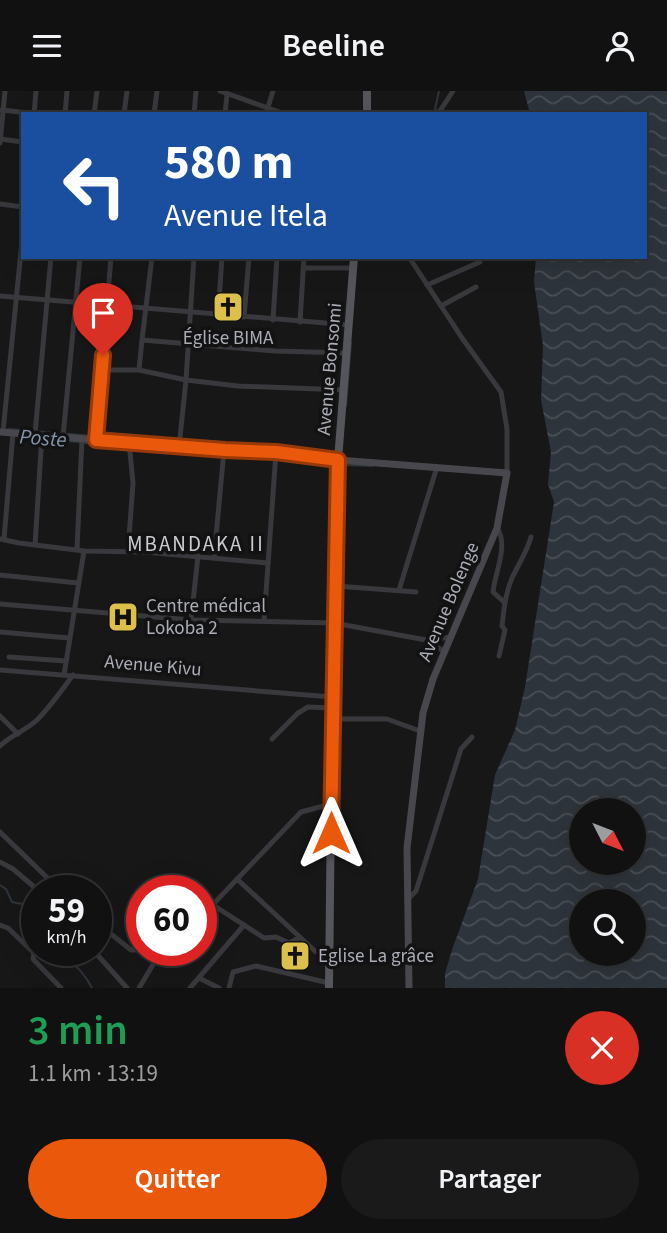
<!DOCTYPE html>
<html lang="fr">
<head>
<meta charset="utf-8">
<style>
  body { margin:0; font-family:"Source Sans 3",sans-serif; background:#1a1a1b; color:#f1f3f6; height:100vh; display:flex; flex-direction:column; font-size:26px; white-space:nowrap }
  * { box-sizing:border-box; margin:0 }
  p { font-size:23px; color:#9c9d9f }
  .icon { flex:none; width:38px; height:38px; fill:none; stroke:currentColor; stroke-width:2; stroke-linecap:round; stroke-linejoin:round }
  .map { position:relative; height:897px; overflow:hidden }
  .details { display:flex; flex-direction:column; background:#111112; flex:1 }
  .details>* { flex:none }
  .top-card { position:absolute; left:21px; top:21px; width:626px; height:147px; border-radius:0px; box-shadow:0 7px 28px #0002,0 0 0 2px #303132; background:#1a4fa0; color:#fff; overflow:hidden }
  .needle { width:46px; rotate:132deg }
  .tools { position:absolute; left:569px; top:707px; display:grid; gap:14px }
  .tools a { display:grid; place-items:center; width:77px; height:77px; border-radius:50%; background:#111112; box-shadow:0 7px 28px #0002,0 0 0 2px #303132; font-size:35px }
  .speed { position:absolute; left:21px; top:784px; display:flex; gap:14px; font-size:35px; font-weight:700; text-align:center }
  .speed>* { display:grid; place-content:center; width:91px; height:91px; border-radius:50%; background:#111112; box-shadow:0 7px 28px #0002,0 0 0 2px #303132; line-height:1 }
  .speed small { font-size:18px; font-weight:400 }
  .speed .limit { border:10px solid #d22; background:#fff; color:#111 }
  .pin { position:absolute; display:grid; place-items:center; width:60px; height:60px; color:#fff; margin:-72px -30px; border-radius:50% 50% 50% 0; rotate:-45deg; box-shadow:0 0 7px #0007 }
  .pin .icon { rotate:45deg }
  .me { position:absolute; width:77px; margin:-38px; rotate:0deg; stroke-linejoin:round; filter:drop-shadow(0 0 5px #0008) }
  .turn { display:flex; align-items:center; gap:24px; height:147px; padding:0 28px; font-size:32px }
  .turn .icon { width:91px; height:91px; stroke-width:2.5 }
  .turn b { display:block; font-size:49px; line-height:60px }
  .round { display:grid; place-items:center; flex:none; width:74px; height:74px; border-radius:37px; background:#1a1a1b }
  .overview { display:flex; align-items:center; justify-content:space-between; height:119px; padding:0 28px }
  h1 { font-size:42px; font-weight:600; line-height:52px; color:#1e9e55 }
  .action { display:flex; gap:14px; margin-top:auto; padding:14px 28px }
  .action a { flex:1; height:80px; border-radius:42px; background:#ea580c; color:#fff; font-size:28px; font-weight:600; line-height:80px; text-align:center }
  .action a+a { background:#1a1a1b; color:#f1f3f6 }
  header { display:flex; justify-content:space-between; align-items:center; height:91px; padding:0 28px; background:#111112; font-size:32px; font-weight:600 }
  .map>svg:first-child { display:block }
  .water { fill:url(#water-waves); fill-rule:evenodd }
  .lines { fill:none; stroke-linecap:round; stroke-linejoin:round }
  .stream { stroke:#2e343b; stroke-width:2 }
  .street { stroke:#38383d; stroke-width:5 }
  .secondary { stroke:#47474d; stroke-width:7 }
  .primary { stroke:#55555c; stroke-width:8 }
  .route-casing { stroke:#983908; stroke-width:18 }
  .route { stroke:#ea580c; stroke-width:12 }
  .labels { text-anchor:middle; dominant-baseline:central; stroke-width:7; stroke-linejoin:round; paint-order:stroke }
  .poi-label { font-size:19px; fill:#abadb7; stroke:#121213; text-anchor:start }
  .street-label { font-size:19px; fill:#abadb7; stroke:#121213 }
  .water-label { font-size:21px; font-style:italic; fill:#8695ae; stroke:#121213 }
  .neighbourhood-label { font-size:21px; letter-spacing:2px; fill:#cbccd3; stroke:#121213 }
</style>
</head>
<body>
<header><svg class="icon" aria-label="menu" viewBox="0 0 24 24"><path d="M4 6h16M4 12h16M4 18h16"/></svg>Beeline<svg class="icon" aria-label="person" viewBox="0 0 24 24"><circle cx="12" cy="8" r="4"/><path d="M4 21q1-7 8-7t8 7"/></svg></header>
<div class="map">
<svg width="667" height="897" viewBox="0 0 667 897">
  <defs>
    <pattern id="water-waves" width="16" height="10" patternUnits="userSpaceOnUse" patternTransform="scale(1.75)"><rect width="16" height="10" fill="#2e343b"/><path d="M0 5q4-4 8 0t8 0" fill="none" stroke="#4a4f55"/></pattern>
  </defs>
  <rect width="100%" height="100%" fill="#171718"/>
  <path class="water" d="M524 0H667V897H445V882L453 856 478 788 495 684 515 639 525 596 554 411 548 393 551 361 541 309 543 255 534 191 536 166H646V23H530ZM581 719H634V772H581ZM581 810H634V863H581Z"/>
  <g class="lines">
    <g class="stream">
      <polyline points="439,0 435,18 443,23"/>
      <polyline points="346,315 351,251"/>
      <polyline points="8,338 93,345"/>
      <polyline points="29,347 79,351"/>
      <polyline points="85,352 128,355"/>
      <polyline points="343,374 372,375"/>
      <polyline points="339,504 341,391"/>
      <polyline points="0,794 6,798 12,811 22,813 23,818 31,820 37,832"/>
      <path d="M63 859 64 865C75 873 86 885 92 897"/>
    </g>
    <g class="street">
      <polyline points="220,0 285,23"/>
      <polyline points="268,16 273,0"/>
      <polyline points="2,19 37,23"/>
      <polyline points="34,23 36,0"/>
      <polyline points="65,23 67,0"/>
      <polyline points="94,23 97,0"/>
      <polyline points="124,23 127,0"/>
      <polyline points="154,23 157,0"/>
      <polyline points="194,23 196,0"/>
      <polyline points="225,23 227,4"/>
      <polyline points="438,23 453,0"/>
      <polyline points="0,48 23,51"/>
      <polyline points="0,52 5,0"/>
      <polyline points="0,113 23,116"/>
      <polyline points="368,166 398,166"/>
      <polyline points="409,166 462,247 501,301 507,338 507,382"/>
      <polyline points="303,177 353,177"/>
      <polyline points="427,194 480,171"/>
      <polyline points="0,205 349,234"/>
      <polyline points="441,215 476,196"/>
      <polyline points="218,225 222,166"/>
      <polyline points="244,226 249,166"/>
      <polyline points="273,229 277,166"/>
      <polyline points="300,231 304,166"/>
      <polyline points="142,249 152,166"/>
      <polyline points="101,279 139,279 186,289 238,295 344,299"/>
      <polyline points="139,279 142,249 275,260 347,262"/>
      <polyline points="3,341 23,140"/>
      <polyline points="35,343 51,166"/>
      <polyline points="63,346 80,166"/>
      <polyline points="96,349 111,166"/>
      <polyline points="179,356 186,289 194,166"/>
      <path d="M497 437C509 454 495 481 493 501L505 512"/>
      <polyline points="0,448 19,452 84,460 145,461 268,472"/>
      <polyline points="4,448 13,342"/>
      <polyline points="35,454 42,344"/>
      <polyline points="77,459 82,347"/>
      <polyline points="128,460 133,392 129,351"/>
      <polyline points="214,467 224,359"/>
      <polyline points="0,484 78,492"/>
      <polyline points="336,495 416,501"/>
      <polyline points="399,499 437,376"/>
      <polyline points="0,513 191,529 334,532 426,549 451,546"/>
      <polyline points="191,529 198,465"/>
      <polyline points="264,530 276,361"/>
      <polyline points="0,541 69,547"/>
      <polyline points="426,549 445,561"/>
      <path d="M499 565 505 539 502 535C504 517 506 497 515 481 521 469 527 460 531 446"/>
      <polyline points="9,566 66,570"/>
      <polyline points="0,579 332,606"/>
      <polyline points="64,584 84,460"/>
      <polyline points="0,625 18,643"/>
      <polyline points="332,628 387,628 420,640"/>
      <polyline points="272,648 298,622 308,616 332,617"/>
      <path d="M0 655C11 644 25 640 37 629 50 616 62 599 73 584"/>
      <polyline points="0,741 61,800"/>
      <polyline points="0,771 13,778 39,800"/>
      <polyline points="237,788 316,861 331,863"/>
      <polyline points="407,809 416,800 461,658 472,646"/>
      <polyline points="213,814 264,847 276,846 289,852 299,847"/>
      <polyline points="201,826 301,721 331,713"/>
      <polyline points="96,831 131,859 154,859"/>
      <polyline points="0,834 8,837 34,862 33,868 61,897"/>
      <polyline points="93,859 127,897"/>
      <polyline points="199,887 219,897"/>
      <polyline points="139,897 154,872 155,859"/>
      <polyline points="190,897 244,834"/>
      <polyline points="229,897 233,881 256,875 329,892"/>
    </g>
    <polyline class="secondary" points="0,341 224,359 276,361 338,369 507,382 497,437 433,588 423,622 407,757 409,897"/>
    <g class="primary">
      <polyline points="367,23 367,0"/>
      <polyline points="329,897 332,617 338,369 354,166"/>
    </g>
  </g>
  <g class="lines">
    <g class="route-casing">
      <polyline id="route" points="103,264 96,349 225,359 276,361 338,369 331,742"/>
    </g>
    <use href="#route" class="route"/>
  </g>
  <defs>
    <g id="church-square" transform="scale(1.575)"><rect x="-9" y="-9" width="18" height="18" rx="4" fill="#dcc04b" stroke="#121213"/><path d="M-1.2-6h2.4v3.5h3.3v2.4h-3.3V6h-2.4V-.1h-3.3v-2.4h3.3Z" fill="#111"/></g>
    <g id="hospital-square" transform="scale(1.575)"><rect x="-9" y="-9" width="18" height="18" rx="4" fill="#dcc04b" stroke="#121213"/><path d="M-5-5h3v3.5h4V-5h3V5h-3V1.5h-4V5h-3Z" fill="#111"/></g>
  </defs>
  <g fill-rule="evenodd">
    <use href="#church-square" x="228" y="216"/>
    <use href="#hospital-square" x="123" y="526"/>
    <use href="#church-square" x="295" y="865"/>
  </g>
  <g class="labels">
    <g class="poi-label">
      <text x="228" y="247" text-anchor="middle">Église BIMA</text>
      <text x="146" y="515">Centre médical<tspan x="146" dy="22">Lokoba 2</tspan></text>
      <text x="318" y="865">Eglise La grâce</text>
    </g>
    <g class="street-label">
      <text transform="translate(330 278) rotate(-85)">Avenue Bonsomi</text>
      <text transform="translate(449 511) rotate(-67)">Avenue Bolenge</text>
      <text transform="translate(153 575) rotate(5)">Avenue Kivu</text>
    </g>
    <g class="water-label">
      <text transform="translate(43 347) rotate(4)">Poste</text>
    </g>
    <g class="neighbourhood-label">
      <text x="196" y="453">MBANDAKA II</text>
    </g>
  </g>
</svg>
<div class="tools">
<a><svg class="needle" viewBox="-14 -14 28 28"><path d="M0-13l5 13h-10z" fill="#e53935"/><path d="M0 13l5-13h-10z" fill="#9c9d9f"/></svg></a>
<a><svg class="icon" aria-label="search" viewBox="0 0 24 24"><circle cx="10" cy="10" r="6"/><path d="M15 15l6 6"/></svg></a>
</div>
<div class="speed"><div>59<small>km/h</small></div><div class="limit">60</div></div>
<div class="pin" style="left:103px;top:264px;background:#d93025"><svg class="icon" aria-label="arrive" viewBox="0 0 24 24"><path d="M6 21V4h12l-3 4 3 4H6"/></svg></div>
<svg class="me" style="left:331px;top:742px" viewBox="-20 -20 40 40"><path d="M0-17L14 15 0 8-14 15z" fill="#ea580c" stroke="#fff" stroke-width="4"/></svg>
<div class="top-card">
<div class="turn"><svg class="icon" aria-label="left" viewBox="0 0 24 24"><path d="M17 20v-9H6M10 6l-5 5 5 5"/></svg><div><b>580 m</b>Avenue Itela</div></div>
</div>
</div>
<section class="details">
<div class="overview"><div><h1>3 min</h1><p>1.1 km · 13:19</p></div><a class="round" style="background:#d93025;color:#fff"><svg class="icon" aria-label="close" viewBox="0 0 24 24"><path d="M6 6l12 12M18 6L6 18"/></svg></a></div>
<div class="action"><a>Quitter</a><a>Partager</a></div>
</section>
</body>
</html>
